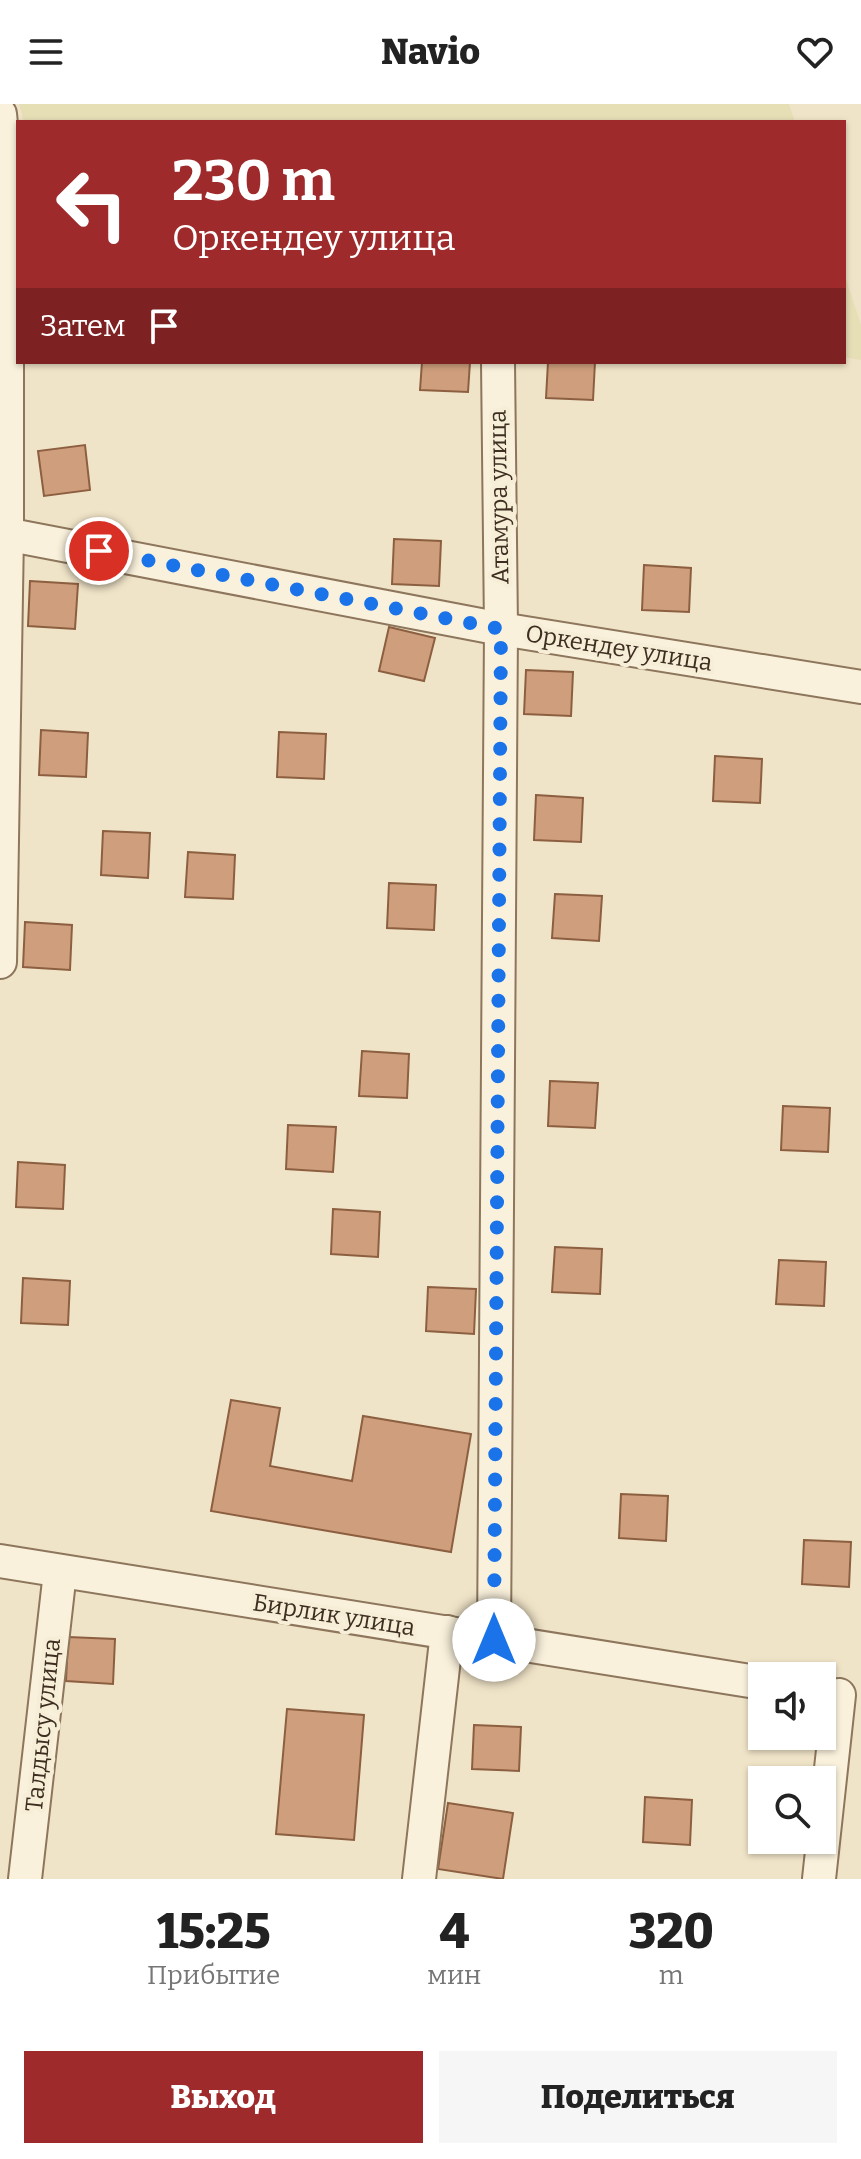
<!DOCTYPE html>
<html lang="ru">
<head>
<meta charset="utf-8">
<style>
  body { margin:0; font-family:Bitter,serif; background:#f6f6f6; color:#222; height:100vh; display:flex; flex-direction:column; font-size:30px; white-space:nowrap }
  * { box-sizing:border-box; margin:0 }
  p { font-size:26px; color:#767676 }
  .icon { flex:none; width:44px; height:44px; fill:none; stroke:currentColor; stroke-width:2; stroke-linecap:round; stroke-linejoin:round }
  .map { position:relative; height:1775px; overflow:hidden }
  .sheet { display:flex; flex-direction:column; background:#fff; flex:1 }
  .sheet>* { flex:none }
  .hud { position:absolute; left:16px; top:16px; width:830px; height:244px; border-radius:0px; box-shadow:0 2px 6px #0004; background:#9e2a2b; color:#fff; overflow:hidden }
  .controls { position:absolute; left:748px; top:1558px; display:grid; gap:16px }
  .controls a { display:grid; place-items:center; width:88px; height:88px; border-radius:0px; background:#fff; box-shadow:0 2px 6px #0004; font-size:40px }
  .pin { position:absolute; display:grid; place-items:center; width:68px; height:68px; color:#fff; margin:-34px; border:4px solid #fff; border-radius:50%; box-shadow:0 2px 8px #0007 }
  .me { position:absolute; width:88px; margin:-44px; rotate:0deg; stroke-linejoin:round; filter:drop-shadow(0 0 6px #0008) }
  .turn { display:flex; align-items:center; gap:28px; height:168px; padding:0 24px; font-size:36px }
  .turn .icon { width:104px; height:104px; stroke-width:2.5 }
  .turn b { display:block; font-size:56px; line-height:68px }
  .then { display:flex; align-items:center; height:76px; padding:0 24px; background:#0003; gap:16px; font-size:30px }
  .eta { display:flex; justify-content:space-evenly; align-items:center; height:136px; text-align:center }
  .eta b { font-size:48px; font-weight:800; line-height:56px }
  .cta { display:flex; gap:16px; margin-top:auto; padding:16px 24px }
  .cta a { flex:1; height:92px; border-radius:0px; background:#9e2a2b; color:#fff; font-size:32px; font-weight:800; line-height:92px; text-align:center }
  .cta a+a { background:#f6f6f6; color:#222 }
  header { display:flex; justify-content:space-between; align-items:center; height:104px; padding:0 24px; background:#fff; font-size:36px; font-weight:800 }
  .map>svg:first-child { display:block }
  .farmland { fill:#e6deb5 }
  .building { fill:#cf9f7d; stroke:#8d5f41; stroke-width:2 }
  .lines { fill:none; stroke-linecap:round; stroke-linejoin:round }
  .minor-casing { stroke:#8d765c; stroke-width:36 }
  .minor { stroke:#faf1dc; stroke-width:32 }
  .route { stroke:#1a73e8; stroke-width:14; stroke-dasharray:0 25.2 }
  .labels { text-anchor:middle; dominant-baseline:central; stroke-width:8; stroke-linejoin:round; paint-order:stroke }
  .street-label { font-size:24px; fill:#3d2e20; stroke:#f7eed8 }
</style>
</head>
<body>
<header><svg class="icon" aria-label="menu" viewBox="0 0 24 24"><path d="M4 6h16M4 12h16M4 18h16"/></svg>Navio<svg class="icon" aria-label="heart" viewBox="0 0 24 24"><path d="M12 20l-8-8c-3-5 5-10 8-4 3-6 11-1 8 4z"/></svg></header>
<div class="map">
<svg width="861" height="1775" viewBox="0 0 861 1775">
  <rect width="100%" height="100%" fill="#f0e4c8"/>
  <g class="farmland">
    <polygon points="19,0 789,0 795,18 24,18"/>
    <polygon points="844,169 861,221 861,256 844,253"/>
  </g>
  <g class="building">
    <polygon points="422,258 470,258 468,288 420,286"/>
    <polygon points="548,258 595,258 593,296 546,294"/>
    <polygon points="85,341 90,386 44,392 38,347"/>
    <polygon points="394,435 441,437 439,482 392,480"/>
    <polygon points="644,461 691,464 689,508 642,506"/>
    <polygon points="30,477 78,480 75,525 28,522"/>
    <polygon points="389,523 435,534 424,577 379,567"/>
    <polygon points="526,566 573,568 571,612 524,610"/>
    <polygon points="41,626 88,629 86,673 39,671"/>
    <polygon points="279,628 326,630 324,675 277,673"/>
    <polygon points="715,652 762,655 760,699 713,697"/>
    <polygon points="536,691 583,694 581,738 534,736"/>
    <polygon points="103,727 150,729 148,774 101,771"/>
    <polygon points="188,748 235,751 233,795 185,793"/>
    <polygon points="389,779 436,781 434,826 387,824"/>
    <polygon points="555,790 602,792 599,837 552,834"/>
    <polygon points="25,818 72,821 70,866 23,863"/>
    <polygon points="362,947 409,950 407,994 359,992"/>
    <polygon points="550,977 598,979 595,1024 548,1022"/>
    <polygon points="783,1002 830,1004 828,1048 781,1046"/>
    <polygon points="288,1021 336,1023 333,1068 286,1065"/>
    <polygon points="18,1058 65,1061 63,1105 16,1103"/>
    <polygon points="333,1105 380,1108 378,1153 331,1150"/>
    <polygon points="555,1143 602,1145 600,1190 552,1188"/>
    <polygon points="779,1156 826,1158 824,1202 776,1200"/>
    <polygon points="23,1174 70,1177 68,1221 21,1219"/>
    <polygon points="428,1183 476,1185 474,1230 426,1227"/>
    <polygon points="231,1296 280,1304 270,1362 352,1377 363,1312 471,1330 451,1448 211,1407"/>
    <polygon points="621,1390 668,1392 666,1437 619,1434"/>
    <polygon points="804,1436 851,1438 849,1483 802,1480"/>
    <polygon points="68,1533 115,1535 113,1580 66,1577"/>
    <polygon points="287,1605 364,1611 354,1736 276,1730"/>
    <polygon points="474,1621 521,1623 519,1667 472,1665"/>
    <polygon points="645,1693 692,1696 690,1741 643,1738"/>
    <polygon points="448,1699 513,1709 503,1775 438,1765"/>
  </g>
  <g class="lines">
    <g class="minor-casing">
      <g id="minor">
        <polyline points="0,10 7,83 7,429 0,858"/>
        <polyline points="0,429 501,525 861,583"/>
        <polyline points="0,1457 762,1579"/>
        <polyline points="494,1536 501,525 498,258"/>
        <polyline points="25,1775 60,1468"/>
        <polyline points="419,1775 447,1528"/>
        <polyline points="819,1775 839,1591"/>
      </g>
    </g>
    <use href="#minor" class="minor"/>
  </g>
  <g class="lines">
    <polyline class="route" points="99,447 501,525 494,1536"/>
  </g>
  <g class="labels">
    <g class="street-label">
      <text transform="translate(499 393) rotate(-91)">Атамура улица</text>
      <text transform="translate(619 544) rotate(9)">Оркендеу улица</text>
      <text transform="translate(334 1511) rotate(9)">Бирлик улица</text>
      <text transform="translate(43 1621) rotate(-84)">Талдысу улица</text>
    </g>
  </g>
</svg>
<div class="controls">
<a><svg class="icon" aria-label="sound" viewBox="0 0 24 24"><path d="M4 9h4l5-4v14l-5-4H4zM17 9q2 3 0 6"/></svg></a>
<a><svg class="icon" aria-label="search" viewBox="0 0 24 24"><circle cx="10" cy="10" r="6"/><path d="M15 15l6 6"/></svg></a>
</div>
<div class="pin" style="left:99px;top:447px;background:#d93025"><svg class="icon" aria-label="arrive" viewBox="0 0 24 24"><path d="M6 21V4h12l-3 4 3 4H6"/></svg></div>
<svg class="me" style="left:494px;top:1536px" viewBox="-20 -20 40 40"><circle r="19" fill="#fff"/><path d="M0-13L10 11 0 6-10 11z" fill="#1a73e8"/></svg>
<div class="hud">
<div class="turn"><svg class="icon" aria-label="left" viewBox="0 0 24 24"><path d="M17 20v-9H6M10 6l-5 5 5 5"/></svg><div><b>230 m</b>Оркендеу улица</div></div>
<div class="then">Затем<svg class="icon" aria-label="arrive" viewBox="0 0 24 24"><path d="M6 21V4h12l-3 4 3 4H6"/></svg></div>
</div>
</div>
<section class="sheet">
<div class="eta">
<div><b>15:25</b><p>Прибытие</p></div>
<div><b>4</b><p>мин</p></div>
<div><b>320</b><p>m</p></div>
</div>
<div class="cta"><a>Выход</a><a>Поделиться</a></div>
</section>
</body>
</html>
